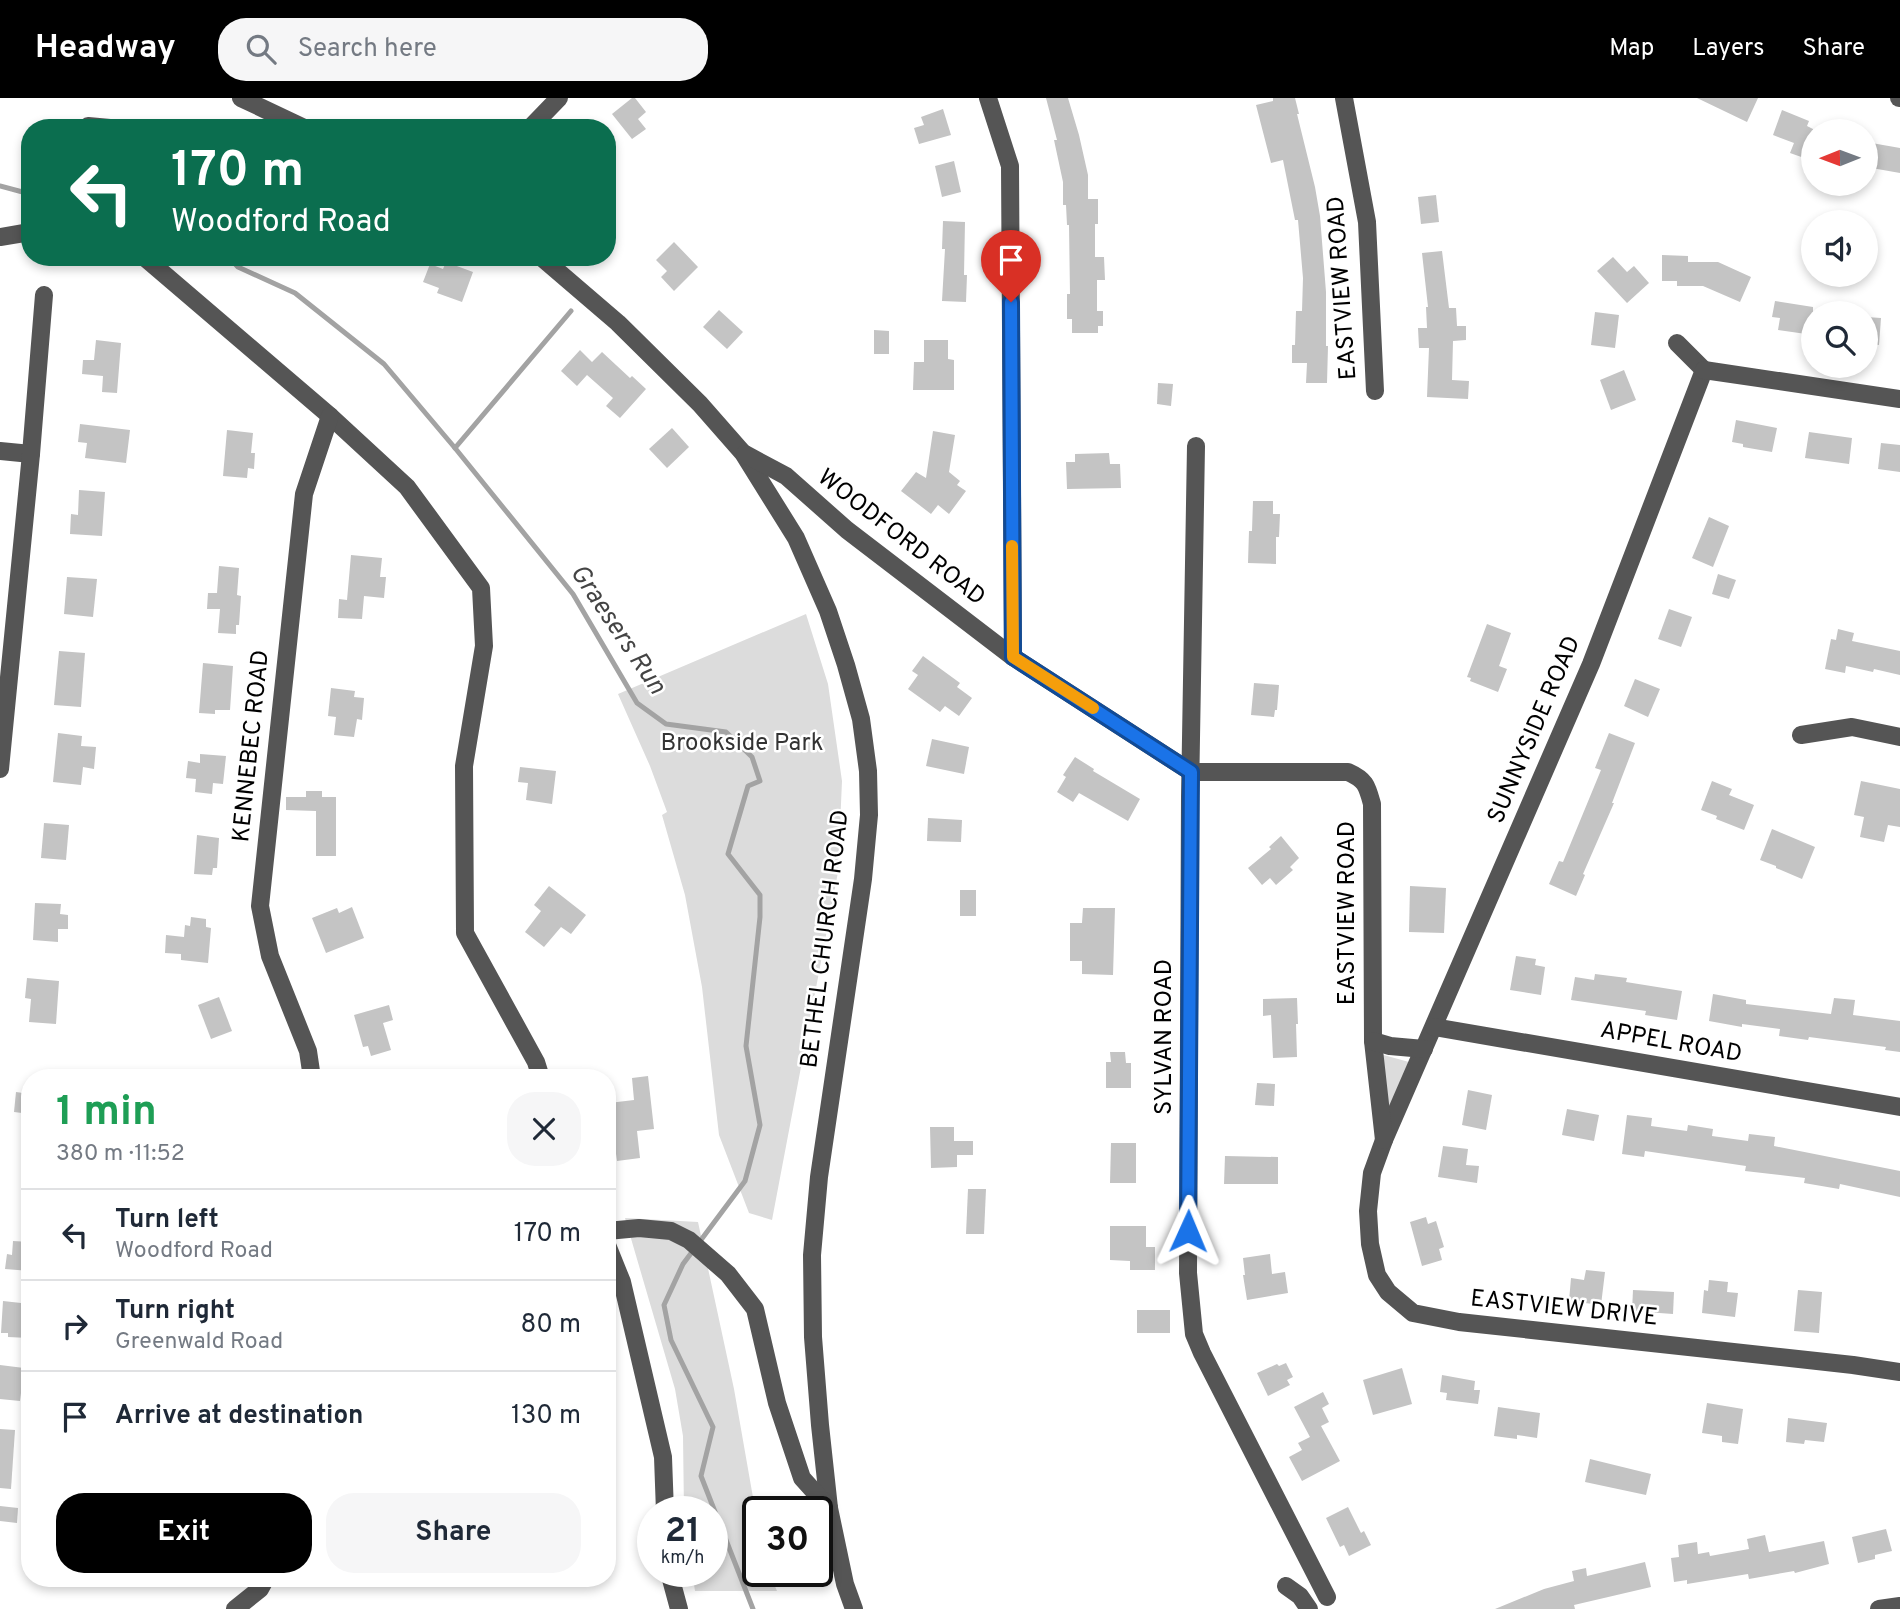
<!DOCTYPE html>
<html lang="en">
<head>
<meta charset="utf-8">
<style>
  body { margin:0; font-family:Overpass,sans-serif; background:#f6f6f7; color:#1f2937; height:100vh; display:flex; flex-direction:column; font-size:26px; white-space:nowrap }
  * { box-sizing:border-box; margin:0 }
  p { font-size:23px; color:#747a83 }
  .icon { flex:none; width:38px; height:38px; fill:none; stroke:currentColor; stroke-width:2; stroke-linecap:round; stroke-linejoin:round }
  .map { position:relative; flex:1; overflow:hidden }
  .details { position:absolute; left:21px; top:971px; width:595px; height:518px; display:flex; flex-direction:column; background:#fff; border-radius:28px; box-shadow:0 4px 10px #0003 }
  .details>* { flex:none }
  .hud { position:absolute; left:21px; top:21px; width:595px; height:147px; border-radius:28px; box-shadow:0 4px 10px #0003; background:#0b6e4f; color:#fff; overflow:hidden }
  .needle { width:46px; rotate:269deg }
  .buttons { position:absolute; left:1801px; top:21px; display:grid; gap:14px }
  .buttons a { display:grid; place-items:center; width:77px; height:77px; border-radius:50%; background:#fff; box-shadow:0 4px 10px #0003; font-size:35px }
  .speed { position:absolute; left:637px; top:1398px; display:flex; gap:14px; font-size:35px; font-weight:700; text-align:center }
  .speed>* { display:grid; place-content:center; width:91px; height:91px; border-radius:50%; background:#fff; box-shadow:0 4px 10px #0003; line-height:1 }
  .speed small { font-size:18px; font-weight:400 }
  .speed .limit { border:4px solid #111; border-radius:10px; background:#fff; color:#111 }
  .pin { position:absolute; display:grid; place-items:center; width:60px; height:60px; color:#fff; margin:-72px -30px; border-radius:50% 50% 50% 0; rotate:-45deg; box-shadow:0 0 7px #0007 }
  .pin .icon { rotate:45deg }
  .me { position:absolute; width:77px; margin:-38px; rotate:1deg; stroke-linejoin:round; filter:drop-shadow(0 0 5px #0008) }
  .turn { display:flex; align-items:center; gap:24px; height:147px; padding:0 35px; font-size:32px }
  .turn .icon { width:91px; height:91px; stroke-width:2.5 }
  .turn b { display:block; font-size:49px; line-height:60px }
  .round { display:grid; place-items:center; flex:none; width:74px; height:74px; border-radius:28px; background:#f6f6f7 }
  .overview { display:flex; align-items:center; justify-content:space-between; height:119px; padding:0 35px }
  h1 { font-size:42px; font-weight:700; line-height:52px; color:#1e9e55 }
  .cta { display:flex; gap:14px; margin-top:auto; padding:14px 35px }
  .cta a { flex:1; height:80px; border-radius:28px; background:#000; color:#fff; font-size:28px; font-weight:700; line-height:80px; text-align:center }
  .cta a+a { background:#f6f6f7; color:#1f2937 }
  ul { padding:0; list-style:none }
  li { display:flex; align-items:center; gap:21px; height:91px; padding:0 35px; border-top:2px solid #e0e1e3 }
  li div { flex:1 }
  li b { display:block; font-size:26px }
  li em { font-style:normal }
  header { display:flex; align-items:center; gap:42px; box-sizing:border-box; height:98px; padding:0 35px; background:#000; color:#fff }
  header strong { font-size:33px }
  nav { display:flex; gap:38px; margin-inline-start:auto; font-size:24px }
  .search { width:490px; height:63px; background:#f6f6f7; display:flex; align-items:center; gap:18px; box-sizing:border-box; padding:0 24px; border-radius:28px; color:#747a83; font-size:26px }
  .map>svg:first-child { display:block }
  .green { fill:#dcdcdc }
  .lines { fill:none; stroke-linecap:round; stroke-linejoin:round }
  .stream { stroke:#a3a3a3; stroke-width:5 }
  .building { fill:#c4c4c4 }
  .minor { stroke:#555; stroke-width:18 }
  .route-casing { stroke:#114b97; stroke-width:18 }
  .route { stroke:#1a73e8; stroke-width:12 }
  .slow { stroke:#f59e0b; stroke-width:12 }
  .labels { text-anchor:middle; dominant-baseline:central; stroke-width:5; stroke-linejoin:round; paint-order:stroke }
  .street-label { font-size:24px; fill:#000; stroke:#fff }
  .park-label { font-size:24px; fill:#333; stroke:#fff }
  .water-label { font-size:26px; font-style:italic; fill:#444; stroke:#fff }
</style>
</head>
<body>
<header>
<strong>Headway</strong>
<div class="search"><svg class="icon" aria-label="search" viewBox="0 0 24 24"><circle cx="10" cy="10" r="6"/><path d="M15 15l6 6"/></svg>Search here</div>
<nav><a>Map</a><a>Layers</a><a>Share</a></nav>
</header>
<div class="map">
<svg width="1900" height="1511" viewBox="0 0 1900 1511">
  <rect width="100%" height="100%" fill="#fff"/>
  <g class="green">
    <polygon points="806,516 828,586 842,683 838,774 772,1122 749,1115 719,1037 702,889 685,797 662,717 667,714 650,668 618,596"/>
    <polygon points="1380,956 1409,964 1386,1016"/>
    <polygon points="625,1120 698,1124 734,1291 758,1428 758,1474 769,1474 777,1493 695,1493 692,1474 712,1474 712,1414 684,1414 683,1338 675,1291"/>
  </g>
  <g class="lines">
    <g class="stream">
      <polyline points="0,88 30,96"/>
      <polyline points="229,159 238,169 295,195 384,266 455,350 573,496 637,605 666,626 726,634 752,659 760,683 748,688 728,756 760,797 760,819 746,948 760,1027 745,1083 683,1166 664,1207 671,1242 713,1329 701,1378 753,1511"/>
      <polyline points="455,350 571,213"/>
    </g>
  </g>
  <g class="building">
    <polygon points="632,0 635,0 646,14 638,21 646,31 632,41 612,16"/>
    <polygon points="1046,0 1068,0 1079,37 1088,77 1088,101 1098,101 1098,126 1095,126 1095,159 1104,159 1105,182 1097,182 1097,213 1103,213 1103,228 1098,228 1098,235 1072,235 1072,221 1067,221 1067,196 1070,196 1069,127 1067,127 1066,107 1063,107 1063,84 1054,42 1057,42"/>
    <polygon points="1273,0 1295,0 1299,16 1297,16 1315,89 1320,118 1326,194 1326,248 1328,248 1327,285 1306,285 1307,265 1292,265 1292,247 1295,247 1296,213 1302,213 1303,180 1298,122 1295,122 1283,62 1271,65 1256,7 1273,3"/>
    <polygon points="1697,0 1758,0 1747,24"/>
    <polygon points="943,11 951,37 919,46 914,30 924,27 921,19"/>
    <polygon points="1782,12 1809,23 1807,28 1813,31 1813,45 1807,61 1790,55 1794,45 1773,37"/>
    <polygon points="1866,44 1900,50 1900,75 1866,69"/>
    <polygon points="954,63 961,94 942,99 935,68"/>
    <polygon points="1436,97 1439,124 1421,126 1418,99"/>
    <polygon points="943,123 965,124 964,177 967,177 966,204 942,203 945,151 942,151"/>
    <polygon points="674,144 698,169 674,193 661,179 667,173 656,162"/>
    <polygon points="1442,153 1449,210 1456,210 1457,228 1466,228 1466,242 1453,243 1452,282 1469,283 1468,301 1427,299 1429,250 1419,250 1418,230 1427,230 1426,209 1428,209 1422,155"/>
    <polygon points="1662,157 1688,158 1688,164 1718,164 1751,179 1740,204 1703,188 1677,188 1677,183 1662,183"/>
    <polygon points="1613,159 1627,174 1634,168 1649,185 1627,205 1597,173"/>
    <polygon points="446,164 473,174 462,204 437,195 439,190 423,184 430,166 443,171"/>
    <polygon points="1775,203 1813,209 1813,237 1778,232 1780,220 1772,219"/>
    <polygon points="719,212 743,234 727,251 703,229"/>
    <polygon points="1595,214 1619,217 1615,250 1591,247"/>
    <polygon points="1866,219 1881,220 1879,247 1866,245"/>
    <polygon points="874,232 889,233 889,256 874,256"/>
    <polygon points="96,242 121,245 117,295 102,294 103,278 82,276 83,262 94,262"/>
    <polygon points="924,242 948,242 948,261 954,262 954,292 913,292 914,264 924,264"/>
    <polygon points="580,252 592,264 602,254 630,280 632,278 646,291 620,320 606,308 613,300 587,277 577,288 561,273"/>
    <polygon points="1624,272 1636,302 1611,312 1600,282"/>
    <polygon points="1158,285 1173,286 1171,308 1157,306"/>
    <polygon points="1736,322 1777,330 1772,354 1743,349 1743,346 1732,344"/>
    <polygon points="80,326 130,332 126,365 85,360 87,345 78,344"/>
    <polygon points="672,330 689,349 667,370 649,351"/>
    <polygon points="227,332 253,335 251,355 255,355 254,371 248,370 247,380 223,378"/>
    <polygon points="933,333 955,337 949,374 960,383 957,387 966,393 949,416 938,407 931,416 901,393 916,374 926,380"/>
    <polygon points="1809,334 1852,340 1849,366 1805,360"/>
    <polygon points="1881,345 1900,347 1900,374 1878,371"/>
    <polygon points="1109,355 1110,366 1120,366 1121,390 1067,391 1066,364 1075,364 1075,356"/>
    <polygon points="79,392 105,394 102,438 70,436 71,416 78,417"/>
    <polygon points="1253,403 1273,403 1273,416 1280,416 1279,439 1276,439 1276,466 1248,465 1249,433 1252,433"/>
    <polygon points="1709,419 1729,428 1713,469 1692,460"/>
    <polygon points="351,457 382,460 380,479 386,479 384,500 364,498 362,521 338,520 339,501 347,502"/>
    <polygon points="219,468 239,470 237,497 241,498 239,527 236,527 236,536 218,535 220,511 207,511 208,495 217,495"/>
    <polygon points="1718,476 1736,482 1729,501 1712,496"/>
    <polygon points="67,479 97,481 93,519 64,516"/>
    <polygon points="1669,511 1692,519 1681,549 1658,541"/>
    <polygon points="1487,526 1511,535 1499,568 1507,571 1498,594 1470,583 1471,580 1467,579"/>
    <polygon points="1838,531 1854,535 1852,543 1900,553 1900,577 1874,571 1873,574 1846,568 1845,575 1825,571 1831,541 1836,542"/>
    <polygon points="59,553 85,555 81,609 54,607"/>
    <polygon points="923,558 960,585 957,589 972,600 959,618 945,608 940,614 908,591 918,577 912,573"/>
    <polygon points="203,565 233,568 230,612 215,612 215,616 199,615"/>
    <polygon points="1635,581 1660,591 1648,619 1624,608"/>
    <polygon points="1254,585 1279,587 1277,612 1275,612 1274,619 1251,617"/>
    <polygon points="331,590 355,593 354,599 364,600 362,622 357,621 354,639 334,637 336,619 328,618"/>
    <polygon points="58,635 82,638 81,648 96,649 94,671 83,669 81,687 53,684"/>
    <polygon points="1609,635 1635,645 1612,705 1614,705 1583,776 1585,777 1576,798 1549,786 1559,763 1563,764 1601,672 1595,670"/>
    <polygon points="932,641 969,649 964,676 926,668"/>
    <polygon points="200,656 226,658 223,686 213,685 212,696 195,694 196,681 186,680 188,663 200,665"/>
    <polygon points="1075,659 1094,671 1093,673 1140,701 1128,723 1079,695 1073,704 1057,694 1066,679 1063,677"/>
    <polygon points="520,669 556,673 552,706 526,702 528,685 518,684"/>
    <polygon points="1712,683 1732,691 1729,697 1754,707 1744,732 1716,721 1717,718 1701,712"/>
    <polygon points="1861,683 1900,691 1900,729 1888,727 1884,744 1860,739 1864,719 1854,717"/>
    <polygon points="306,693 322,693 322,699 336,699 336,758 316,758 316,713 286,712 286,699 306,699"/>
    <polygon points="928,720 962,722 961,744 927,743"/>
    <polygon points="44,725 69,727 66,762 41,760"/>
    <polygon points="1772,731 1815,749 1802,781 1776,770 1776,768 1760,762"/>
    <polygon points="197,737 219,740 217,770 213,770 212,777 194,776"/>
    <polygon points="1281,738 1299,760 1290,769 1293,772 1276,787 1270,780 1262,787 1248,770 1271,751 1269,749"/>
    <polygon points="549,788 586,817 571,836 561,829 544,849 525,834 541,813 534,807"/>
    <polygon points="1410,788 1446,790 1444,835 1409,834"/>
    <rect x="960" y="792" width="16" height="26"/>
    <polygon points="35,805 61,806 60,816 68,817 68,831 58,831 58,844 33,842"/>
    <polygon points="352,809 364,840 326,855 312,820 337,810 339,815"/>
    <polygon points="1083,810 1115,810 1113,877 1082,876 1082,863 1070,863 1070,825 1082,825"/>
    <polygon points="191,819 206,821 206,829 211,830 208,865 181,862 181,856 165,855 166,837 184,839 185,827 190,828"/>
    <polygon points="1516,858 1536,861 1535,867 1545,869 1541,897 1510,892"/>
    <polygon points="1595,876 1627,880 1626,884 1682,893 1677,922 1645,917 1646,913 1571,902 1575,879 1594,882"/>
    <polygon points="27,880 59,883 56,926 29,924 31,901 25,900"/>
    <polygon points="1713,896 1746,902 1746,906 1831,916 1834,900 1855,902 1853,917 1900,923 1900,954 1885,952 1886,949 1809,939 1808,942 1779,938 1780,931 1742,926 1742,929 1709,923"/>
    <polygon points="219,899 232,933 211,941 198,907"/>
    <polygon points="1297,900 1298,926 1296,926 1297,959 1273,960 1271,917 1263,918 1263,901"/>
    <polygon points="389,907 393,922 383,925 391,952 371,958 368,948 363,949 354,917"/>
    <polygon points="1110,954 1125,954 1126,965 1131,965 1131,990 1106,990 1106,964 1111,964"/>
    <polygon points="648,978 654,1031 637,1033 640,1060 617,1063 609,1005 634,1002 632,980"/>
    <polygon points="1257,985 1275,986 1274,1008 1255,1007"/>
    <polygon points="1468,992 1492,997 1486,1032 1462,1027"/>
    <polygon points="16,994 30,996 30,1016 14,1014"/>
    <polygon points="1567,1011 1599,1017 1594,1043 1562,1037"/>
    <polygon points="1627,1017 1652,1020 1651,1028 1687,1033 1688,1027 1713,1031 1712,1038 1748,1043 1749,1036 1775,1039 1774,1048 1900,1073 1900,1099 1840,1086 1839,1091 1804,1085 1805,1080 1745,1073 1746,1068 1645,1053 1644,1059 1622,1056"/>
    <polygon points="930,1029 954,1029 954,1043 973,1043 973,1057 957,1057 957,1069 931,1070"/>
    <polygon points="1111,1045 1136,1045 1136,1085 1110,1085"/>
    <polygon points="1443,1048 1468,1051 1466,1067 1479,1068 1477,1085 1438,1079"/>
    <polygon points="1225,1058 1278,1059 1278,1086 1224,1086"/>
    <polygon points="968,1091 986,1091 984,1136 966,1136"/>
    <polygon points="1426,1119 1428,1126 1436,1123 1444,1149 1439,1151 1442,1162 1422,1168 1410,1124"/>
    <polygon points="1110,1128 1146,1128 1146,1149 1155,1149 1155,1172 1130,1172 1130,1163 1110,1162"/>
    <polygon points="13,1143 30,1144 30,1173 5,1171 7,1156 12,1157"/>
    <polygon points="1270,1156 1272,1176 1285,1174 1288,1195 1247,1202 1243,1177 1245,1177 1243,1160"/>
    <polygon points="1586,1172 1605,1174 1601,1207 1569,1203 1571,1180 1584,1182"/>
    <polygon points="1709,1182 1728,1184 1727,1194 1738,1195 1735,1219 1702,1215 1704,1192 1708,1193"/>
    <polygon points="1633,1192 1674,1194 1673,1216 1632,1213"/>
    <polygon points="1798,1192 1822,1194 1819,1235 1794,1233"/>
    <polygon points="3,1203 30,1206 29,1240 8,1239 8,1235 1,1235"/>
    <rect x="1137" y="1212" width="33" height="23"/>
    <polygon points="1286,1265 1293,1279 1287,1282 1290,1287 1268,1298 1257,1275 1277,1266 1279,1268"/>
    <polygon points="0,1267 24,1270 20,1303 0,1301"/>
    <polygon points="1402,1270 1412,1306 1373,1317 1363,1282"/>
    <polygon points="1442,1277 1475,1283 1474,1292 1480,1292 1478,1306 1446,1302 1447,1295 1440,1294"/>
    <polygon points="1323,1294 1329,1306 1322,1310 1329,1324 1321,1328 1340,1363 1302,1383 1289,1359 1302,1352 1298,1345 1310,1339 1294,1309"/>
    <polygon points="1707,1305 1743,1311 1738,1346 1722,1344 1722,1338 1702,1335"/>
    <polygon points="1498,1309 1540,1315 1537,1340 1517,1337 1517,1341 1494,1338"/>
    <polygon points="1788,1320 1827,1325 1824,1344 1805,1342 1804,1346 1786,1344"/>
    <polygon points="0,1331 15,1332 11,1391 0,1390"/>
    <polygon points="1590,1361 1651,1376 1646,1397 1585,1384"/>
    <polygon points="0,1408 18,1410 17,1425 0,1423"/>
    <polygon points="1348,1409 1361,1435 1364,1433 1371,1447 1349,1458 1344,1447 1340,1449 1326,1420"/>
    <polygon points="1886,1431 1892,1453 1875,1457 1875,1461 1858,1465 1852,1439"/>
    <polygon points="1765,1437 1769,1454 1824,1443 1829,1466 1795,1475 1794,1473 1749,1481 1748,1476 1687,1486 1687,1482 1674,1484 1671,1460 1679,1459 1678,1447 1697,1444 1698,1456 1709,1454 1710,1458 1749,1451 1747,1441"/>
    <polygon points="1645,1464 1651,1489 1574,1507 1575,1511 1495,1511 1544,1491 1574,1483 1572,1473 1586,1470 1587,1478"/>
  </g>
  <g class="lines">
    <g class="minor">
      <polyline points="241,0 304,30"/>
      <polyline points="988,0 1010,68 1013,559"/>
      <polyline points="1344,0 1367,124 1375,293"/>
      <polyline points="1899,0 1900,0"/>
      <polyline points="88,30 88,28 110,30"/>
      <polyline points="530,30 559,0"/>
      <polyline points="0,139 30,134"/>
      <polyline points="144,159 330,318 407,389 481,490 484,548 464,668 465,835 536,964 541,980"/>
      <polyline points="541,159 618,225 700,306 743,355 796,440 828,513 846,567 861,621 868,673 869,717 863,781 819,1079 812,1157 813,1239 820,1327 829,1410 845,1486 854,1511"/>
      <polyline points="1677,245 1704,272"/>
      <polyline points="1704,272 1591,566 1384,1042 1372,1075 1368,1113 1370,1146 1377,1177 1388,1194 1413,1215 1459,1224 1853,1267 1900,1274"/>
      <polyline points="1704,272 1900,301"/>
      <polyline points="1196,348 1190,699 1188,1175 1194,1236 1202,1255 1327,1499"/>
      <polyline points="0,353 31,356"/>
      <path d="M745 356 786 378 847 432 1013 559 1191 674H1348C1366 682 1367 688 1372 706L1373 943 1384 1042"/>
      <polyline points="1801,637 1852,629 1900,639"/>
      <polyline points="0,671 31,356 44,197"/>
      <polyline points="1434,929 1900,1009"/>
      <polyline points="1373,943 1390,948 1424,951"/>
      <polyline points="312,980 308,953 270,858 260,808 304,396 330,318"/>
      <polyline points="607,1133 639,1130 671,1133 689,1142 728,1176 755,1211 777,1305 802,1380 829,1410"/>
      <polyline points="607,1147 622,1184 663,1359 665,1414"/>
      <polyline points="669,1474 679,1511"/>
      <polyline points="1286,1488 1300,1498 1309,1511"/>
      <polyline points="235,1511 260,1491 266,1480"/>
      <polyline points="1879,1511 1900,1508"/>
    </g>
  </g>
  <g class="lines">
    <g class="route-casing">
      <polyline id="route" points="1011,204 1013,559 1191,674 1188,1133"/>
    </g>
    <use href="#route" class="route"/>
    <polyline class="slow" points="1012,448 1013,559 1093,610"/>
  </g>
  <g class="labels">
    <g class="street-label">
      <text transform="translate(1343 190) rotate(-94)">EASTVIEW ROAD</text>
      <text transform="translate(901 440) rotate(38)">WOODFORD ROAD</text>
      <text transform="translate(1535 632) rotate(-67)">SUNNYSIDE ROAD</text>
      <text transform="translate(252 648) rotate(-84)">KENNEBEC ROAD</text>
      <text transform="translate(1348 815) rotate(-90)">EASTVIEW ROAD</text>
      <text transform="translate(826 841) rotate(-83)">BETHEL CHURCH ROAD</text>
      <text transform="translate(1165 939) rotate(-90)">SYLVAN ROAD</text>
      <text transform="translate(1671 945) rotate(10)">APPEL ROAD</text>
      <text transform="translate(1564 1211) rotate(6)">EASTVIEW DRIVE</text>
    </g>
    <g class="park-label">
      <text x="742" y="646">Brookside Park</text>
    </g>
    <g class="water-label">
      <text transform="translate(617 532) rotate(56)">Graesers Run</text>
    </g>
  </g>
</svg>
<div class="buttons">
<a><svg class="needle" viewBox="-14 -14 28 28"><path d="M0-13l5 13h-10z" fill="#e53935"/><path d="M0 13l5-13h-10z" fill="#747a83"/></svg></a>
<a><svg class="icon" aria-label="sound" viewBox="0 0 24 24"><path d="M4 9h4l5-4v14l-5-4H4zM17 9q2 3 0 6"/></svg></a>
<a><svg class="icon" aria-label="search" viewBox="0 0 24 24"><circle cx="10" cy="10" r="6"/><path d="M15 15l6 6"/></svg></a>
</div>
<div class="speed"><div>21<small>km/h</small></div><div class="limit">30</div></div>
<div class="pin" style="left:1011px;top:204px;background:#d93025"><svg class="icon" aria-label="arrive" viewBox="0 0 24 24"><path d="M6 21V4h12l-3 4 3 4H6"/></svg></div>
<svg class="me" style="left:1188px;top:1133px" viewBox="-20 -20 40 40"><path d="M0-17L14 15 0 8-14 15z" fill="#1a73e8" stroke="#fff" stroke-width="4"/></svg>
<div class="hud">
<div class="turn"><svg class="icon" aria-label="left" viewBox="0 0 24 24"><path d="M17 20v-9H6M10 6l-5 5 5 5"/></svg><div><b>170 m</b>Woodford Road</div></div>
</div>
<section class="details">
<div class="overview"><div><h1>1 min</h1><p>380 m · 11:52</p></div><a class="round"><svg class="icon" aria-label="close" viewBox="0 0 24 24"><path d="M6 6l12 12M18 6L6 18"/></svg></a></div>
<ul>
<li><svg class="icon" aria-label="left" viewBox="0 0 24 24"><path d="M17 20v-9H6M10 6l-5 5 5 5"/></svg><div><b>Turn left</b><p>Woodford Road</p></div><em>170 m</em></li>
<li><svg class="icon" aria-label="right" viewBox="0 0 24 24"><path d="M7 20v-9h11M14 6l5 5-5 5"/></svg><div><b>Turn right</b><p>Greenwald Road</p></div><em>80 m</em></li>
<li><svg class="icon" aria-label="arrive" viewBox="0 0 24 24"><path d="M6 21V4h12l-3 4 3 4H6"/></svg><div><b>Arrive at destination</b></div><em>130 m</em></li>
</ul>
<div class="cta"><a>Exit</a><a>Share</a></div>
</section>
</div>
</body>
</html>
